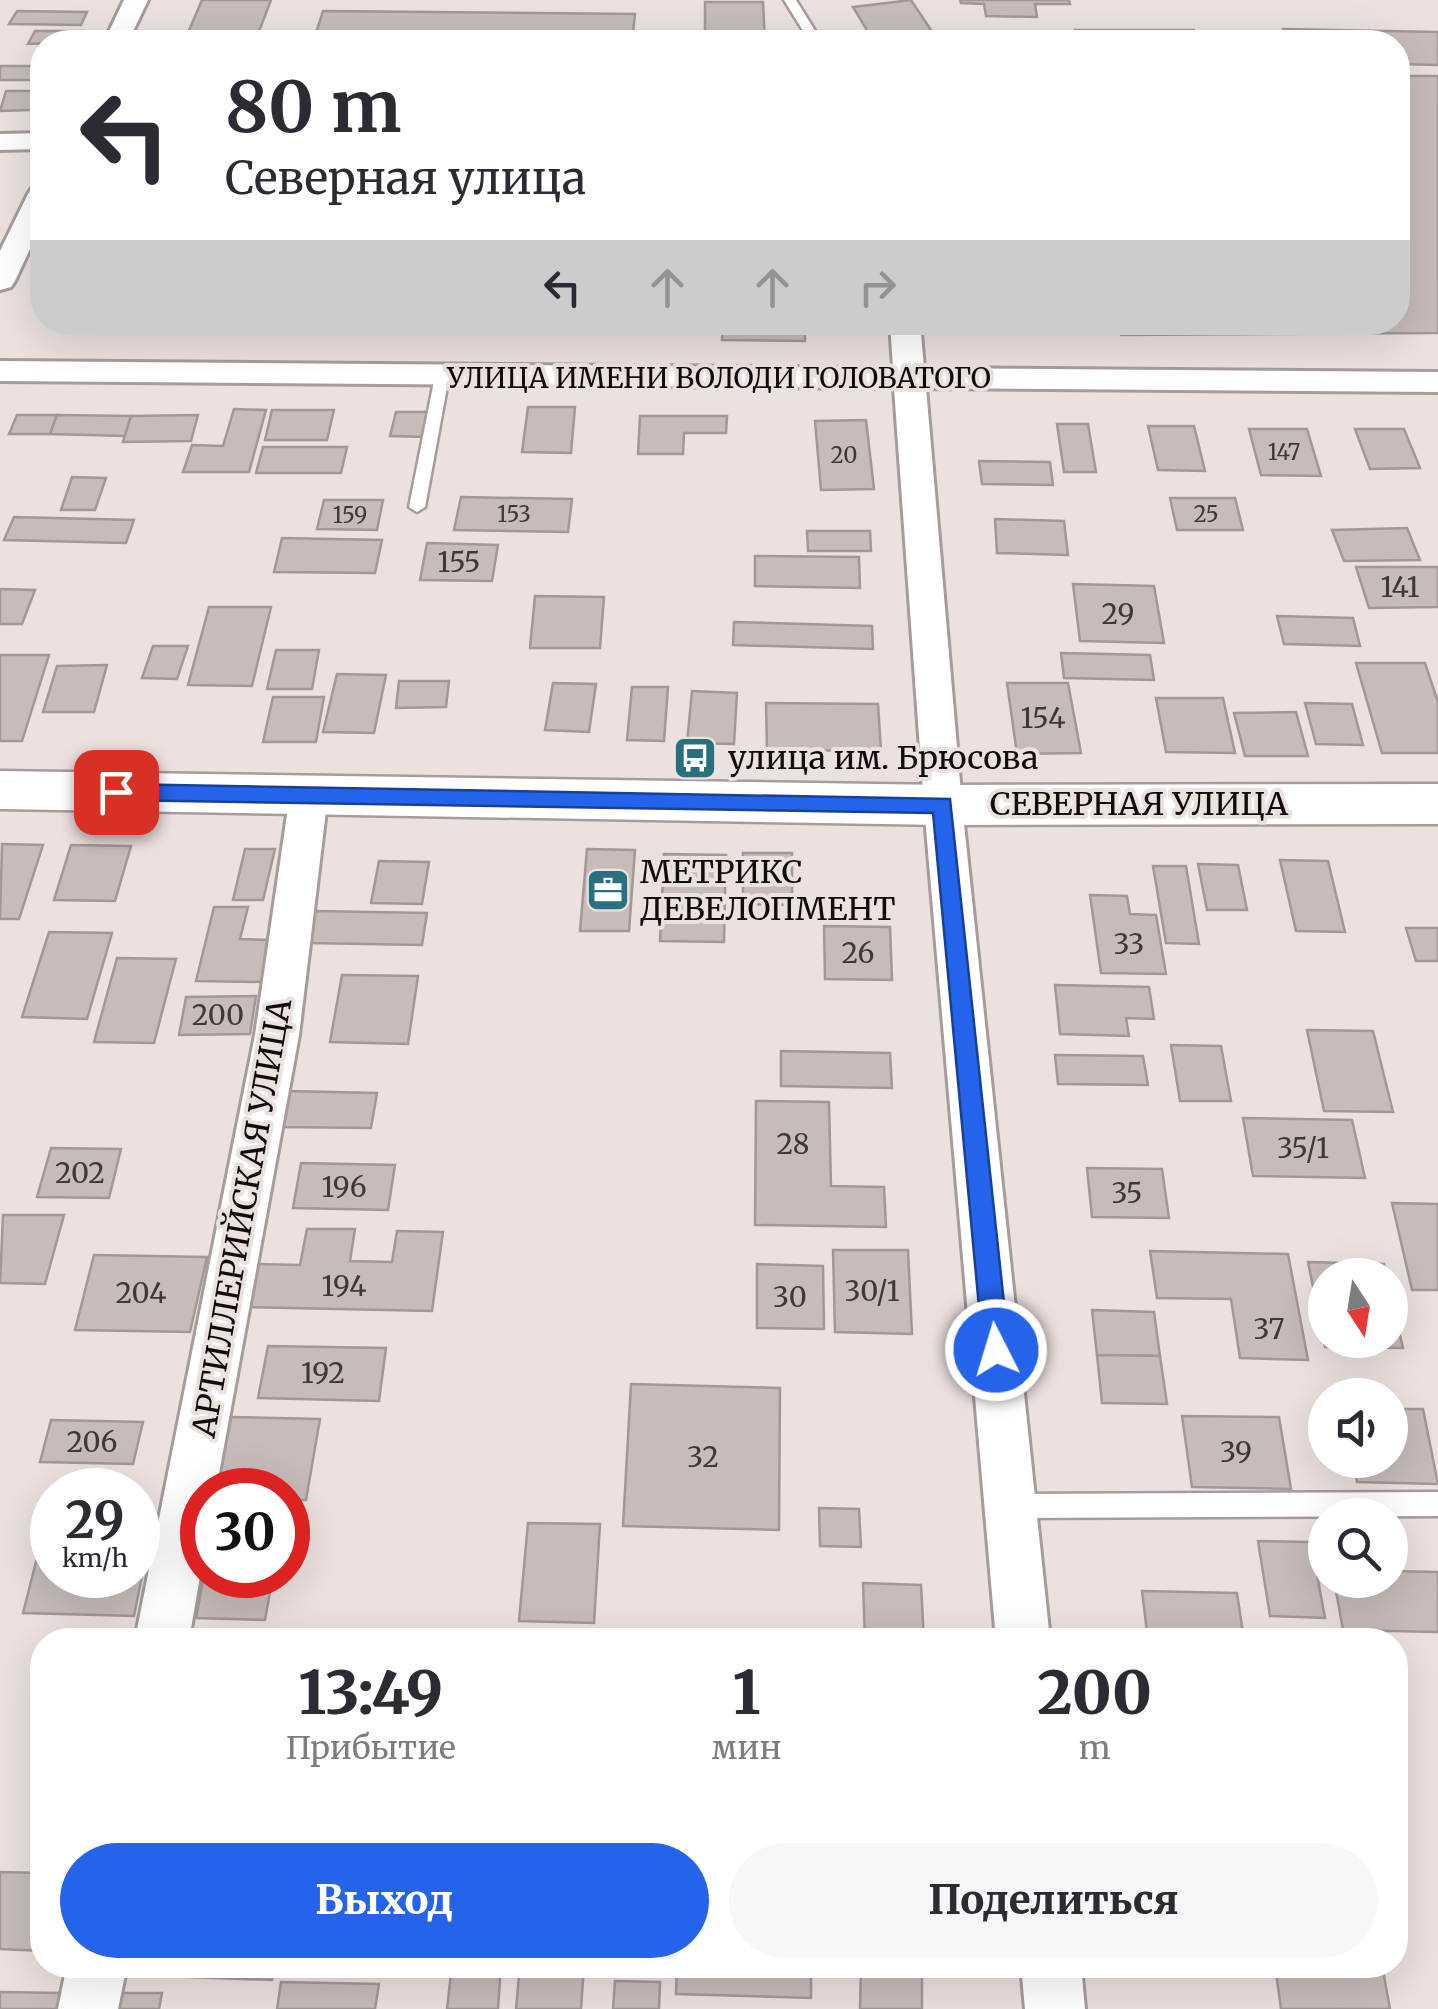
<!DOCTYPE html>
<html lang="ru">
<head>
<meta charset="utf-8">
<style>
  body { margin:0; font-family:Merriweather,serif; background:#f7f7f7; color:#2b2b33; height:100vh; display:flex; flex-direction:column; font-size:38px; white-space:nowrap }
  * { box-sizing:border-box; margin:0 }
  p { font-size:32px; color:#7c7c81 }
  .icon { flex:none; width:55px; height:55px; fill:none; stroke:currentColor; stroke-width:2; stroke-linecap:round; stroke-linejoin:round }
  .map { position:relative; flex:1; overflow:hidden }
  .side { position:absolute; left:30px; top:1628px; width:1378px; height:350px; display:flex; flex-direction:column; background:#fff; border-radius:40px; box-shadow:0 10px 40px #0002 }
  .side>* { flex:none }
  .guide { position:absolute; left:30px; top:30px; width:1380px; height:305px; border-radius:40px; box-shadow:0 10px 40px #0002; background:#fff; color:#2b2b33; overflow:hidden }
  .needle { width:65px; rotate:168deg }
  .tools { position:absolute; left:1308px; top:1258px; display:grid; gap:20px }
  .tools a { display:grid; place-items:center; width:100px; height:100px; border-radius:50%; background:#fff; box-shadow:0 10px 40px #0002; font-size:50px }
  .speed { position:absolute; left:30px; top:1468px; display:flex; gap:20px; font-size:50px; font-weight:700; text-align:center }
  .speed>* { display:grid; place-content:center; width:130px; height:130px; border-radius:50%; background:#fff; box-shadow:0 10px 40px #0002; line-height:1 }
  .speed small { font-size:25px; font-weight:400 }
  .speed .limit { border:15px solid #d22; background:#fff; color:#111 }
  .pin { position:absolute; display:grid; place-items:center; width:85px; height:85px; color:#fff; margin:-42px; border-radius:20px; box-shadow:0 5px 15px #0006 }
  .me { position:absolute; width:110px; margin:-55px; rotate:355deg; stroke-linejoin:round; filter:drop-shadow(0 0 8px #0008) }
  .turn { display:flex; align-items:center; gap:35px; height:210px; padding:0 30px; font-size:45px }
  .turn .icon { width:130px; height:130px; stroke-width:2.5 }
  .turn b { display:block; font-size:70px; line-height:85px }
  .lanes { display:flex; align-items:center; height:95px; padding:0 30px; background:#0003; justify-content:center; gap:50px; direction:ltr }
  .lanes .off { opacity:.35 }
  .eta { display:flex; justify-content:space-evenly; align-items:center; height:170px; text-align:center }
  .eta b { font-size:60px; font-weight:800; line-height:70px }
  .primary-button { display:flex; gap:20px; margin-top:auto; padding:20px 30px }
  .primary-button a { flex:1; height:115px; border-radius:60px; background:#2563eb; color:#fff; font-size:40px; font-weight:800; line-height:115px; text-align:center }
  .primary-button a+a { background:#f7f7f7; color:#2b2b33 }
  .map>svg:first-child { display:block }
  .building { fill:#c6bcba; stroke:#a29997; stroke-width:2.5 }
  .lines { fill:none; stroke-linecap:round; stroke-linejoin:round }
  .service-casing { stroke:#a69c9a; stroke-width:5 }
  .minor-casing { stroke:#a69c9a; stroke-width:6 }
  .secondary-casing { stroke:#a69c9a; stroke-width:5 }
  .service { fill:#fff; fill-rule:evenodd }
  .minor { fill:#fff; fill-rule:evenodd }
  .secondary { fill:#fff; fill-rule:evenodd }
  .route { fill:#2563eb; stroke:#184099; stroke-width:2.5 }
  .labels { text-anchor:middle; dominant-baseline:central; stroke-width:8; stroke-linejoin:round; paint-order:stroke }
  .far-number-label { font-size:22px; fill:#3e3838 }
  .far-street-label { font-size:28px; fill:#100c0c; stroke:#ebe1df }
  .number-label { font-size:28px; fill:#3e3838 }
  .poi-label { font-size:32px; fill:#100c0c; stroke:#ebe1df; text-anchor:start }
  .street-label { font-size:32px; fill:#100c0c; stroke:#ebe1df }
</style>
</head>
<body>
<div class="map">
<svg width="1438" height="2009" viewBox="0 0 1438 2009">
  <rect width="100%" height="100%" fill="#ebe1df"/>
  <g class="building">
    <polygon points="202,0 271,0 255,42 184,42"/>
    <polygon points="911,0 939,42 874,42 853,7"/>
    <polygon points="960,0 1069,0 1070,4 1035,4 1037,17 986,16 984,4 961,3"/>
    <polygon points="705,2 763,2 765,42 705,42"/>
    <polygon points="17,11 87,12 81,25 9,24"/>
    <polygon points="323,11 635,14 632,42 313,42"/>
    <polygon points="1283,29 1438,32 1438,65 1398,64 1398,42 1287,42"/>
    <polygon points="1075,30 1194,30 1198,42 1078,42"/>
    <polygon points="35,31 84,31 79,42 28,44"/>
    <rect x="0" y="66" width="42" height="14"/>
    <polygon points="1398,76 1438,76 1438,333 1121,335 1118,322 1398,322"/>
    <polygon points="6,91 38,91 31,110 0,111"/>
    <polygon points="723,322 805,322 805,341 722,340"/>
    <polygon points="528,407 575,407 571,453 522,452"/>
    <polygon points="234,409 266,410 249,472 183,472 192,445 223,446"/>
    <polygon points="272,410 334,410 327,440 265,440"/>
    <polygon points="396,412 431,412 425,437 390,436"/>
    <polygon points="17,415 57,415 50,434 9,434"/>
    <polygon points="57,415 131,416 125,436 50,434"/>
    <polygon points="198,415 191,441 123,442 131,416"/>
    <polygon points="640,416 727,416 726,433 684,433 683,454 638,454"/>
    <polygon points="866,420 874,489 821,490 815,421"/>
    <polygon points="1057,424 1088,424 1096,472 1064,472"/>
    <polygon points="1148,426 1194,426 1205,471 1158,470"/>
    <polygon points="1249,429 1307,429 1321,476 1261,475"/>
    <polygon points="1355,429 1404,429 1420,468 1370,469"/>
    <polygon points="263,447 347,447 341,473 256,473"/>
    <polygon points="979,461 1050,462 1053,485 982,484"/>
    <polygon points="72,477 106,478 95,510 61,510"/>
    <polygon points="461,497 572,499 568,532 454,530"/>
    <polygon points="1170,498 1235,498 1243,530 1177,530"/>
    <polygon points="324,500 383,500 377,530 317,529"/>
    <polygon points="14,517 134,520 126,543 4,540"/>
    <polygon points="995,519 1064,521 1068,555 997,553"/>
    <polygon points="1407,528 1420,560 1344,561 1332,530"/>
    <polygon points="807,531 870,531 871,551 808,551"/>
    <polygon points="282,538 382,540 375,573 274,572"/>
    <polygon points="427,543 498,545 492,581 420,580"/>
    <polygon points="755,556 859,557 860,588 755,586"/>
    <polygon points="1356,567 1438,567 1438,607 1369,608"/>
    <polygon points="1073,584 1154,586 1164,643 1080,641"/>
    <polygon points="0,589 35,590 22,624 0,624"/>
    <polygon points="535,596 604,597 600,648 530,648"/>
    <polygon points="209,607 271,607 252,686 188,685"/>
    <polygon points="1277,616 1353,618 1360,646 1284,644"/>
    <polygon points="734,622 872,626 873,649 733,645"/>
    <polygon points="153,646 188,646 177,679 142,678"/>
    <polygon points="276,650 319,650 312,689 267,689"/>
    <polygon points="1061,653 1150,655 1154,680 1064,678"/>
    <polygon points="0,655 49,655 22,741 0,741"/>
    <polygon points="1356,663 1425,663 1438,702 1438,753 1382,753"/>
    <polygon points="107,665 94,712 43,712 57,666"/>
    <polygon points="337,674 386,675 374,733 323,732"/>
    <polygon points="399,681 449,681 446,707 396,708"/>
    <polygon points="553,683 596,684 589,732 545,730"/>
    <polygon points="1007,683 1068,683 1081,753 1017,754"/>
    <polygon points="632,687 668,687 664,741 627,740"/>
    <polygon points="692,691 737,693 734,744 687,743"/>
    <polygon points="273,697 324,697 316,742 263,742"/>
    <polygon points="1156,698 1223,698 1235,753 1166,752"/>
    <polygon points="766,703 878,704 881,751 767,750"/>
    <polygon points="1305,703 1352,704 1363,745 1316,744"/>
    <polygon points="1296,712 1308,756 1245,756 1234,713"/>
    <polygon points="2,844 43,845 19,919 0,919"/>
    <polygon points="71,845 131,846 115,901 54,900"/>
    <polygon points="245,849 275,849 263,900 233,900"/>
    <polygon points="587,849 635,850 629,931 580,931"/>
    <polygon points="743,853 792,853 792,905 743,904"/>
    <polygon points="664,854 726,855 724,942 660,941"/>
    <polygon points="1280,860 1328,861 1345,932 1296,931"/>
    <polygon points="379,861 429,862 422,904 371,903"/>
    <polygon points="1198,864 1238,865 1247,910 1207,910"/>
    <polygon points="1153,866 1186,866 1199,944 1166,943"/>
    <polygon points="1090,895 1127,896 1130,914 1156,915 1166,974 1101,973"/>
    <polygon points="214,907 248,907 240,939 272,940 263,982 196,981"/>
    <polygon points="315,911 427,913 422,945 309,943"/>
    <polygon points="824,926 890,927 892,980 825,979"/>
    <polygon points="1406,928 1438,928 1438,961 1416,961"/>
    <polygon points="49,932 112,933 87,1019 22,1017"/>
    <polygon points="117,958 176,959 154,1043 94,1042"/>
    <polygon points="342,975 418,976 408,1044 330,1042"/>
    <polygon points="1055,985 1149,987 1154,1019 1126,1018 1129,1036 1060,1034"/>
    <polygon points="256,996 250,1034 179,1035 186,997"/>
    <polygon points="1307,1030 1373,1031 1393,1112 1324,1111"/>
    <polygon points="1171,1045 1221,1046 1231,1101 1180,1101"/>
    <polygon points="781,1051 890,1053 892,1088 781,1086"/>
    <polygon points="1055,1055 1143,1056 1148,1085 1058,1084"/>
    <polygon points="287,1091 377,1093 371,1128 280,1127"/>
    <polygon points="756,1101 829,1102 831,1186 884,1187 886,1227 755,1225"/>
    <polygon points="1243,1118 1352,1120 1365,1178 1253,1176"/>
    <polygon points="51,1148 121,1149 109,1198 37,1197"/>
    <polygon points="301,1163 395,1165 388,1210 293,1208"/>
    <polygon points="1087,1168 1162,1169 1169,1218 1092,1217"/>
    <polygon points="1392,1203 1438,1204 1438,1290 1412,1290"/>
    <polygon points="3,1215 64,1215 45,1284 0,1283"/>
    <polygon points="307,1229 355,1229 350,1261 392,1262 397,1231 443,1232 432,1311 248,1307 257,1264 300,1265"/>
    <polygon points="833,1250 908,1250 912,1334 835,1332"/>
    <polygon points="1150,1251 1288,1254 1308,1360 1240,1358 1231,1299 1157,1298"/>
    <polygon points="94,1255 207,1257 190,1332 75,1330"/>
    <polygon points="1308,1262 1384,1264 1386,1275 1325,1275 1325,1340 1390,1340 1390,1291 1403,1348 1325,1347"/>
    <polygon points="757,1264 823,1266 824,1329 757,1328"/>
    <polygon points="1092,1310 1154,1312 1160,1356 1097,1355"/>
    <polygon points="268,1346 386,1348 379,1401 258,1398"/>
    <polygon points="1097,1355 1160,1356 1167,1404 1102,1403"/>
    <polygon points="631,1384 780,1388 779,1530 623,1526"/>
    <polygon points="1390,1409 1423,1409 1438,1484 1357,1482 1352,1460 1390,1460"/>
    <polygon points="1182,1416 1279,1417 1291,1489 1192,1487"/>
    <polygon points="231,1417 320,1419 306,1500 288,1500 288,1490 217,1490"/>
    <polygon points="51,1420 143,1422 133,1464 40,1462"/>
    <polygon points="819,1508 859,1509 861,1547 820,1546"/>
    <polygon points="528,1523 600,1524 594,1623 519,1621"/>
    <polygon points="1258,1541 1311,1542 1325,1618 1270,1616"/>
    <polygon points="39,1550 52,1550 52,1575 138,1575 138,1551 147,1551 134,1616 23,1613"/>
    <polygon points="1390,1571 1438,1572 1438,1632 1343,1630 1334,1580 1390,1580"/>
    <polygon points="204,1575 273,1575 265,1620 196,1618"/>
    <polygon points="863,1583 921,1585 924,1640 865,1640"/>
    <polygon points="1142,1591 1237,1593 1244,1640 1148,1640"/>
    <polygon points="0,1872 42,1873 42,1951 0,1949"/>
    <polygon points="165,1965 274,1965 272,1980 163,1976"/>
    <polygon points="452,1965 501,1965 498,2009 447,2009"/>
    <polygon points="520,1965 584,1965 581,2009 516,2009"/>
    <polygon points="677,1965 811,1965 811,1998 676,1994"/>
    <polygon points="1275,1965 1382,1965 1390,2009 1281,2009"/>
    <polygon points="861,1967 922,1971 922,2009 860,2009"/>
    <polygon points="615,1981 660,1982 659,2009 613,2009"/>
    <polygon points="281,1982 379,1984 375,2009 277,2009"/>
    <polygon points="0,1992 62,1993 58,2009 0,2009"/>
    <polygon points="112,1993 162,1993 159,2009 108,2009"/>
  </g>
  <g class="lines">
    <g class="service-casing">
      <g id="service">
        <polygon points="784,0 796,0 822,42 810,42"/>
        <polygon points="442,371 449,376 425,507 417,512 409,507 435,376"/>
        <polygon points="1438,1492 1438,1516 1011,1518 1002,1515 999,1506 1002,1497 1011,1494"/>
      </g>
    </g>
    <g class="minor-casing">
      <g id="minor">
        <polygon points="124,0 148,0 128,42 104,42"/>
        <polygon points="42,133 42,149 0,150 0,134"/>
        <polygon points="42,186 42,223 15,281 11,287 0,290 0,251 28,194 32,188"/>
        <polygon points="890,322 920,322 924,368 1438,372 1438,392 926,388 962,805 1050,1640 996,1640 924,805 894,388 0,381 0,361 893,368"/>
        <polygon points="309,779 323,783 328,794 299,1035 216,1490 202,1490 202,1565 189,1640 135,1640 255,1035 290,794 295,783"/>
        <polygon points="67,1965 127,1965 118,2009 58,2009"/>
        <polygon points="1021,1965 1081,1965 1085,2009 1025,2009"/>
      </g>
    </g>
    <g class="secondary-casing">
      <polygon id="secondary" points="0,771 943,785 1438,784 1438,824 943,825 0,809"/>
    </g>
    <use href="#service" class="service"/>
    <use href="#minor" class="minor"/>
    <use href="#secondary" class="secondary"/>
  </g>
  <polygon class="route" points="116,784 950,799 1009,1350 1005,1359 996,1363 987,1359 983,1350 933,813 116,800 106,792"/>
  <defs>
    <g id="bus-square" transform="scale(2.25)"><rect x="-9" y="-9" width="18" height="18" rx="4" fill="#29707d" stroke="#ebe1df"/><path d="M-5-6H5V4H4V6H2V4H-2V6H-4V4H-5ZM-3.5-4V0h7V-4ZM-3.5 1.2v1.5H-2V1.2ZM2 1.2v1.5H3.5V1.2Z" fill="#fff"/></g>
    <g id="office-square" transform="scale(2.25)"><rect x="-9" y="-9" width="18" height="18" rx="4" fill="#29707d" stroke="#ebe1df"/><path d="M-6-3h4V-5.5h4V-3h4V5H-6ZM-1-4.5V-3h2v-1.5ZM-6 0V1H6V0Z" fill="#fff"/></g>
  </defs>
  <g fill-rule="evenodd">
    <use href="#bus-square" x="695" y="758"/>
    <use href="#office-square" x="608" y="890"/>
  </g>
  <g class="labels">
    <g class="far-number-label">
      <text x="1284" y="452">147</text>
      <text x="844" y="455">20</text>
      <text x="514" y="514">153</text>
      <text x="1206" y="514">25</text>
      <text x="350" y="515">159</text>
    </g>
    <g class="far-street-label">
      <text x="719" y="378">УЛИЦА ИМЕНИ ВОЛОДИ ГОЛОВАТОГО</text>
    </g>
    <g class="number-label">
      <text x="459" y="562">155</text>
      <text x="1400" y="587">141</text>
      <text x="1118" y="614">29</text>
      <text x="1043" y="718">154</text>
      <text x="1129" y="944">33</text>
      <text x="858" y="953">26</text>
      <text x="218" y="1015">200</text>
      <text x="793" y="1144">28</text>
      <text x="1303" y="1148">35/1</text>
      <text x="80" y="1173">202</text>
      <text x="344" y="1187">196</text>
      <text x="1127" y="1193">35</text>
      <text x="344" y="1286">194</text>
      <text x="872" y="1291">30/1</text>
      <text x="141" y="1293">204</text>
      <text x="790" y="1297">30</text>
      <text x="1269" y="1329">37</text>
      <text x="323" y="1373">192</text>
      <text x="92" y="1442">206</text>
      <text x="1236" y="1452">39</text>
      <text x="703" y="1457">32</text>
    </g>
    <g class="poi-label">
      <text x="728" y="758">улица им. Брюсова</text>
      <text x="640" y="872">МЕТРИКС<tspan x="640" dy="37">ДЕВЕЛОПМЕНТ</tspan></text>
    </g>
    <g class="street-label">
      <text x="1139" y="804">СЕВЕРНАЯ УЛИЦА</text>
      <text transform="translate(242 1218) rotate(-80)">АРТИЛЛЕРИЙСКАЯ УЛИЦА</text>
    </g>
  </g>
</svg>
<div class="tools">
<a><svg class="needle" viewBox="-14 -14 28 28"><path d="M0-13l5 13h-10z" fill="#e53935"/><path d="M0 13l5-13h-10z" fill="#7c7c81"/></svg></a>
<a><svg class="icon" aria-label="sound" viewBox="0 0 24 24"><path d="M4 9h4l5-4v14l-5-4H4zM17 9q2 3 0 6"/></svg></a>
<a><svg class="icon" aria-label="search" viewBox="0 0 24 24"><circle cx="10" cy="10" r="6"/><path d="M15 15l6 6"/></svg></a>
</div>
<div class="speed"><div>29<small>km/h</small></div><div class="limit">30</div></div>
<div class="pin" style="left:116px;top:792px;background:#d93025"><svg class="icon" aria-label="arrive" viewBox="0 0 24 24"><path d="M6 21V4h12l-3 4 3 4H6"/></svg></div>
<svg class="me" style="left:996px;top:1350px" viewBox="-20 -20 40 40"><circle r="17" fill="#2563eb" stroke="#fff" stroke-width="3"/><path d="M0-11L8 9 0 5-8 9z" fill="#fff"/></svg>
<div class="guide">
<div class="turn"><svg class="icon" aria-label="left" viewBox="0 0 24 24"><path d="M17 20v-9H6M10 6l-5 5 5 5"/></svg><div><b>80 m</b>Северная улица</div></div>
<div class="lanes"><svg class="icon" aria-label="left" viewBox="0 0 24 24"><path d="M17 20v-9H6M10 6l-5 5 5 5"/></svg><svg class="icon off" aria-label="ahead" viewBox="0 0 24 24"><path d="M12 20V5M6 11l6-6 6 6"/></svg><svg class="icon off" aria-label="ahead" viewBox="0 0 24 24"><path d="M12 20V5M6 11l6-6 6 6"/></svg><svg class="icon off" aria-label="right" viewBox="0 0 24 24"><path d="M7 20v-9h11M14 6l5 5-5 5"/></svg></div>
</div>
<section class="side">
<div class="eta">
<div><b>13:49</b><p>Прибытие</p></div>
<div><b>1</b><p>мин</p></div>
<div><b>200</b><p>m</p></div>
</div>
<div class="primary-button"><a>Выход</a><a>Поделиться</a></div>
</section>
</div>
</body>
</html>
